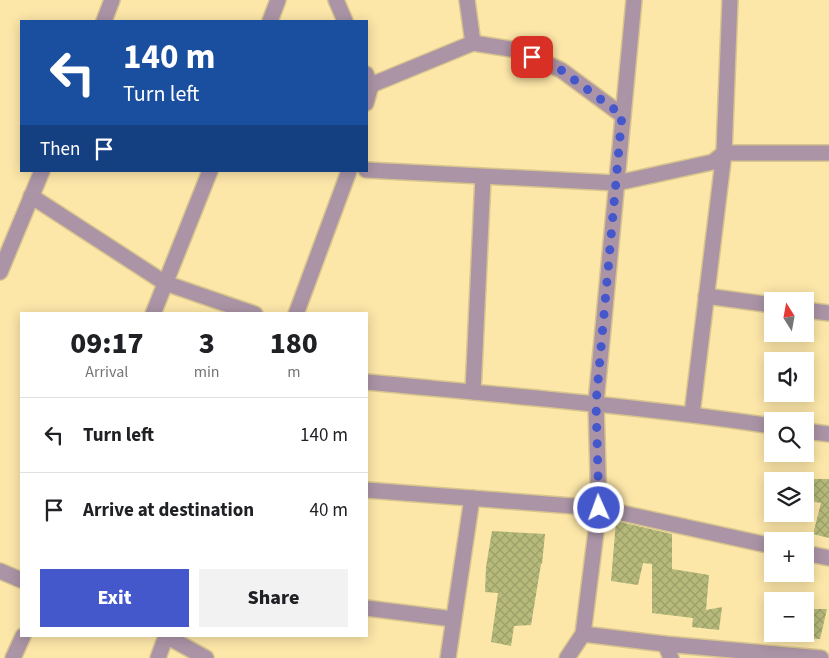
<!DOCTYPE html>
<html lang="en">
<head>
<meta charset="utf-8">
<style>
  body { margin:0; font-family:"Source Sans 3",sans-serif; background:#f2f2f2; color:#202124; height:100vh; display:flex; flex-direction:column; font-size:19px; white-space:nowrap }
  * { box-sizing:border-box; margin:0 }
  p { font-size:16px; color:#757577 }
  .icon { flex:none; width:28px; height:28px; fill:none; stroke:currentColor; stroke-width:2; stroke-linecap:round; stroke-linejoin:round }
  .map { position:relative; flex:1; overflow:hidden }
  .drawer { position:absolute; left:20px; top:312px; width:348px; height:325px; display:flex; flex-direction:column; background:#fff; border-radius:0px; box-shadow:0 2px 12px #0003 }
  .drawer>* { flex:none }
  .banner { position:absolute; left:20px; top:20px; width:348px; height:152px; border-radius:0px; box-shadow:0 2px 12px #0003; background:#1a4fa0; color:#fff; overflow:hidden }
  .needle { width:32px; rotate:349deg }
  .fabs { position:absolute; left:764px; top:292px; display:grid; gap:10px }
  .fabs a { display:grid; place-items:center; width:50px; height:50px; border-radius:0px; background:#fff; box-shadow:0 2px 12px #0003; font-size:25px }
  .pin { position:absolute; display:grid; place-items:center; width:42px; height:42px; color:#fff; margin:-21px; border-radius:10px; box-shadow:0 2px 8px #0006 }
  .me { position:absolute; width:55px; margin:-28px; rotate:358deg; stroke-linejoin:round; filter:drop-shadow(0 0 4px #0008) }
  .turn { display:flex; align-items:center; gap:18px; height:105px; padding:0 20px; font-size:22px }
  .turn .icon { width:65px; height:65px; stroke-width:2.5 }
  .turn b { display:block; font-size:35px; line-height:42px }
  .then { display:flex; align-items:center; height:48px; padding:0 20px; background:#0003; gap:10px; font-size:19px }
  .eta { display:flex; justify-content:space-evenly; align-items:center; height:85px; text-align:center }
  .eta b { font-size:30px; font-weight:800; line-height:35px }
  .button { display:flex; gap:10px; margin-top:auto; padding:10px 20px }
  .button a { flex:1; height:58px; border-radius:0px; background:#4457cb; color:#fff; font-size:20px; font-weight:800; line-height:58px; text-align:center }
  .button a+a { background:#f2f2f2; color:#202124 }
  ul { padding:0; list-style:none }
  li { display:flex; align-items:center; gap:15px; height:75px; padding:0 20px; border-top:1px solid #e0e0e0 }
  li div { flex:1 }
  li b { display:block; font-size:19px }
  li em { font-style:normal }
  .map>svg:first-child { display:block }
  .building { fill:url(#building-cross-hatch) }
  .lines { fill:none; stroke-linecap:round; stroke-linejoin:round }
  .minor-casing { stroke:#d8c58d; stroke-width:18 }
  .minor { stroke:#aa94a6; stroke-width:15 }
  .route { stroke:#4457cb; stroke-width:9; stroke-dasharray:0 16.2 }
</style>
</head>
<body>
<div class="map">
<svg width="829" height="658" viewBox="0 0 829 658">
  <defs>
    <pattern id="building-cross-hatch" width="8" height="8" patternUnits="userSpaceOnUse" patternTransform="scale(1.25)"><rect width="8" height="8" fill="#b6ba7a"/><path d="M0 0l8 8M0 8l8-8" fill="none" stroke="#9c9f68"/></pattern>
  </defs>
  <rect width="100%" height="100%" fill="#fce6a8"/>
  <g class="building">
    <polygon points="805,479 829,479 829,538 813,534 821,503 805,500"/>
    <polygon points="616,521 672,534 672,569 709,575 706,610 722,607 719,630 692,627 693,618 652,613 652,564 643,563 638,585 611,581"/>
    <polygon points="492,531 545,534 542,564 541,564 531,625 514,626 511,646 491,642 498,593 485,592 486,567"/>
    <polygon points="805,609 827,609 820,639 805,638"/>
  </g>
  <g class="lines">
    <g class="minor-casing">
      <g id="minor">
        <polyline points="336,0 345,21"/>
        <polyline points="467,0 473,43"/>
        <polyline points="104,21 112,0"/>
        <polyline points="270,21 278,0"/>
        <polyline points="366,74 371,85 366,103"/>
        <polyline points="371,85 473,43 517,50 561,70 622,115"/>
        <polyline points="366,170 617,183 713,162 724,153 829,153"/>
        <polyline points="31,196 165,283 255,314"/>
        <polyline points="0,272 42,171"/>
        <polyline points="706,296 772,305"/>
        <polyline points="805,310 829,313"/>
        <polyline points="153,314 210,171"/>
        <polyline points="296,314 349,171"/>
        <path d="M366 382C502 395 638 406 772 426"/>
        <polyline points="473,392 483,177"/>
        <polyline points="692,414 724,153 730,0"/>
        <polyline points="805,431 829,434"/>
        <polyline points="366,490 599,508 772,546"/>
        <polyline points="805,553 829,558"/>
        <polyline points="0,571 21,580"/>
        <polyline points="366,608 453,619"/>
        <polyline points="583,634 665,644 821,658"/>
        <polyline points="166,636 206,658"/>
        <polyline points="665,644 671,658"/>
        <polyline points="13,658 23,636"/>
        <polyline points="158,658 166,636"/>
        <polyline points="448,658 472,498"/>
        <polyline points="567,658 583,634 599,508 596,403 634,0"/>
      </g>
    </g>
    <use href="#minor" class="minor"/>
  </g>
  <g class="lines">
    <polyline class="route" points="532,57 561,70 622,115 596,403 599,508"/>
  </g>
</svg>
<div class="fabs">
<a><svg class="needle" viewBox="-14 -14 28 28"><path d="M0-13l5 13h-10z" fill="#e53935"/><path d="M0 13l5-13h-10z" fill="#757577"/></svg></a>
<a><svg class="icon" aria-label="sound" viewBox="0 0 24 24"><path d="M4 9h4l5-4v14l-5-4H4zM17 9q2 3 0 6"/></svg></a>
<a><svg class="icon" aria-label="search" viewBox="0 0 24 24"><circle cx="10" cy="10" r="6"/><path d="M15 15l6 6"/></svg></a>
<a><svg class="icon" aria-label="layers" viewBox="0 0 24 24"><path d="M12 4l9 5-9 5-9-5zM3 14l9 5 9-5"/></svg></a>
<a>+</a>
<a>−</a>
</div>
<div class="pin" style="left:532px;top:57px;background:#d93025"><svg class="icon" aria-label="arrive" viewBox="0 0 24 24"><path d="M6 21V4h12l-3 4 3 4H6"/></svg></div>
<svg class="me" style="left:599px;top:508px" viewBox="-20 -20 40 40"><circle r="17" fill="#4457cb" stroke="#fff" stroke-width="3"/><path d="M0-11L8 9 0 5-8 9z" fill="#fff"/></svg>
<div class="banner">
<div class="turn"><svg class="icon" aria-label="left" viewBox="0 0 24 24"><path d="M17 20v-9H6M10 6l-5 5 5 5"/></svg><div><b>140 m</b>Turn left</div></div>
<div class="then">Then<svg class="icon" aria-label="arrive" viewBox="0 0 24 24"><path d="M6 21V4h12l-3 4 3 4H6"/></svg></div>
</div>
<section class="drawer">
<div class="eta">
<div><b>09:17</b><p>Arrival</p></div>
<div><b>3</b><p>min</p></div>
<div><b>180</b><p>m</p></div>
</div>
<ul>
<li><svg class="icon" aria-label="left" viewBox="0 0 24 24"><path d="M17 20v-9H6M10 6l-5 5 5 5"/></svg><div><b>Turn left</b></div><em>140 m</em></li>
<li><svg class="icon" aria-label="arrive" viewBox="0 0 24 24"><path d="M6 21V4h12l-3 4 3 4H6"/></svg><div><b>Arrive at destination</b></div><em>40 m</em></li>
</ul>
<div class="button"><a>Exit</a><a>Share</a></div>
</section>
</div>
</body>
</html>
